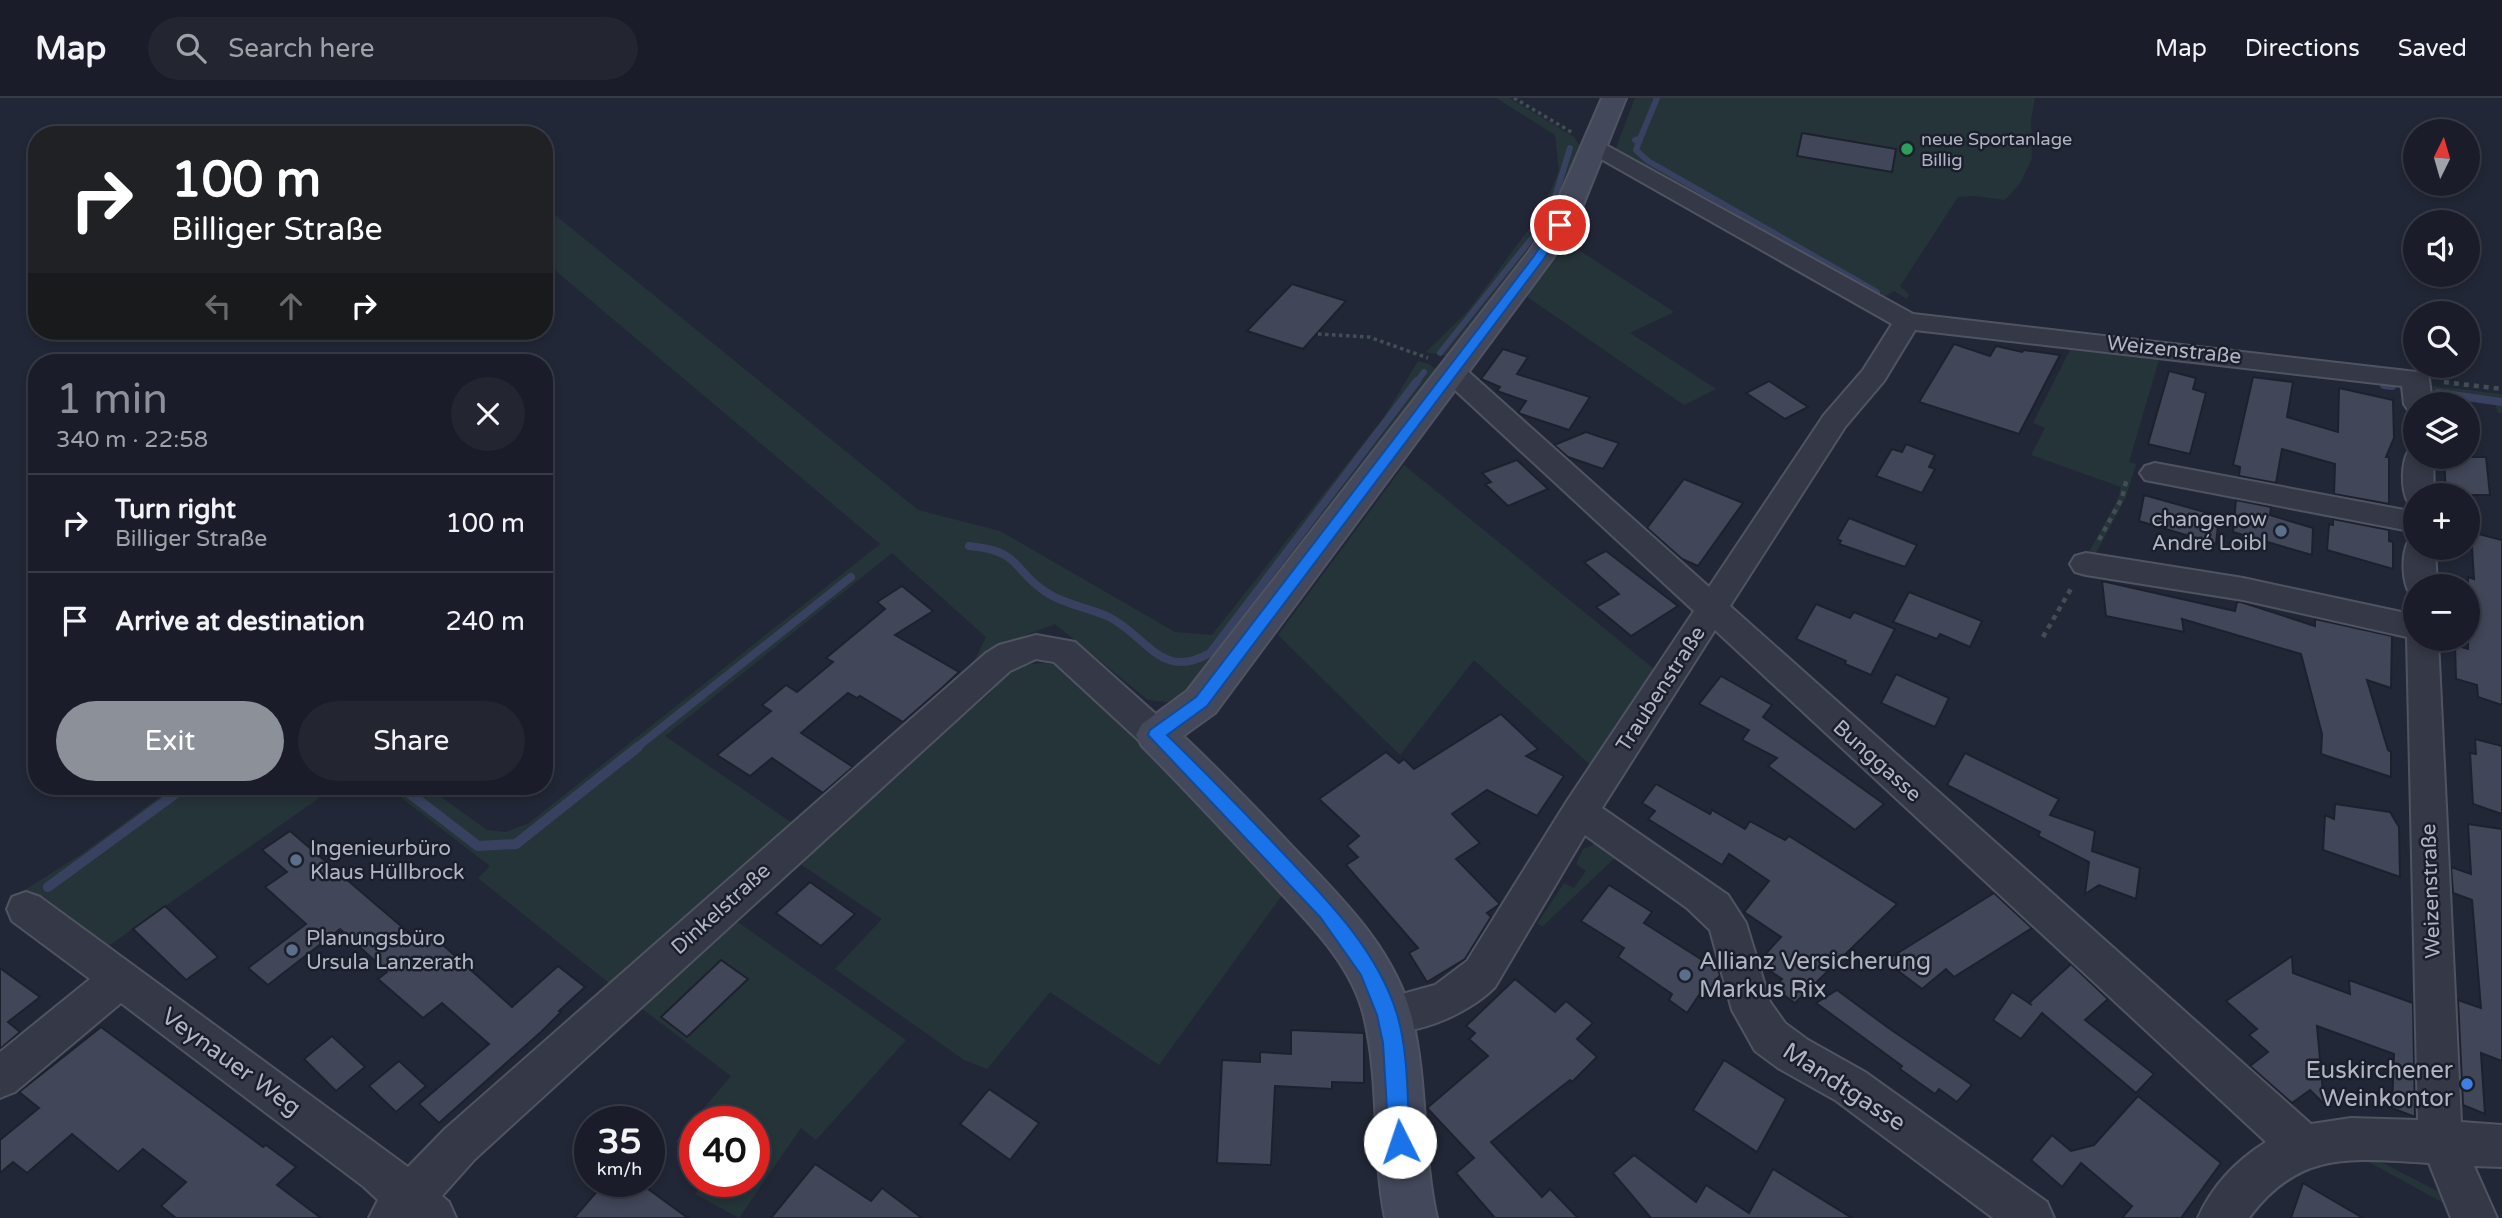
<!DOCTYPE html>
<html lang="en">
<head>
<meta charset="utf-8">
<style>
  body { margin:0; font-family:"Varela Round",sans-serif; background:#232631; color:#f1f3f6; height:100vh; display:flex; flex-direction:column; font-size:26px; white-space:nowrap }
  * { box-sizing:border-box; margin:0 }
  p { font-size:23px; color:#9fa2a8 }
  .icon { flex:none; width:38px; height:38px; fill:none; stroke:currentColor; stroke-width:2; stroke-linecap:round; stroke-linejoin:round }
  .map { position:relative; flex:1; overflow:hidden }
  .drawer { position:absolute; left:28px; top:256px; width:525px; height:441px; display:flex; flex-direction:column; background:#1a1d29; border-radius:28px; box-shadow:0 4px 10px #0003,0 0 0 2px #383b46 }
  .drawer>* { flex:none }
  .banner { position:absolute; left:28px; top:28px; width:525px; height:214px; border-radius:28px; box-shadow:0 4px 10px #0003,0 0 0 2px #383b46; background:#202124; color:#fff; overflow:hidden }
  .needle { width:46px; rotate:5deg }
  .fabs { position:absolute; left:2403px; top:21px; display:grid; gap:14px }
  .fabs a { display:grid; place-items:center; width:77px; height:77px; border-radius:50%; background:#1a1d29; box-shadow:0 4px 10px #0003,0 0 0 2px #383b46; font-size:35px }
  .speed { position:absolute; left:574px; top:1008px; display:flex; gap:14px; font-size:35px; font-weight:700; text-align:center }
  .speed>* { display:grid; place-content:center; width:91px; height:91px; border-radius:50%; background:#1a1d29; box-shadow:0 4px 10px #0003,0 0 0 2px #383b46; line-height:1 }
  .speed small { font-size:18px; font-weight:400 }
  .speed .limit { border:10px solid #d22; background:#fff; color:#111 }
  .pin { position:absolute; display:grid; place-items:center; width:60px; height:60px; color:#fff; margin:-30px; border:4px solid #fff; border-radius:50%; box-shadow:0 2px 7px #0007 }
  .me { position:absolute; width:77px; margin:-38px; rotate:356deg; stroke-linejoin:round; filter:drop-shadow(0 0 5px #0008) }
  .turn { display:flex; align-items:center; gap:24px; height:147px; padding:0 28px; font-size:32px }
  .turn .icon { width:91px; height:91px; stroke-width:2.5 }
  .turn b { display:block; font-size:49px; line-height:60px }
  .lanes { display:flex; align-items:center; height:66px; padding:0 28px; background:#0003; justify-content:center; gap:35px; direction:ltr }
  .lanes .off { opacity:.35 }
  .round { display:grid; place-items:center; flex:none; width:74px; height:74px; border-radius:37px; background:#232631 }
  .head { display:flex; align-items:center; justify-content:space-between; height:119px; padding:0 28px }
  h1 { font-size:42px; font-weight:600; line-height:52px; color:#8c9099 }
  .action { display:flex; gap:14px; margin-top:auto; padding:14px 28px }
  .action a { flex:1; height:80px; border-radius:42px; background:#8c9099; color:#fff; font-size:28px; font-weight:600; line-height:80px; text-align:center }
  .action a+a { background:#232631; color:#f1f3f6 }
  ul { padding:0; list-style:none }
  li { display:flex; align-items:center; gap:21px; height:98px; padding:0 28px; border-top:2px solid #383b46 }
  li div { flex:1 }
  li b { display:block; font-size:26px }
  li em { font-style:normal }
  header { display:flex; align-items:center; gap:42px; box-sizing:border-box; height:98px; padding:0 35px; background:#1a1d29; border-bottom:2px solid #383b46 }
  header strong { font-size:33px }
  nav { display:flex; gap:38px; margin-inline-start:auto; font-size:24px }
  .search { width:490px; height:63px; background:#232631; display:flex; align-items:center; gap:18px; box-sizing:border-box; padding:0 24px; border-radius:38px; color:#9fa2a8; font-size:26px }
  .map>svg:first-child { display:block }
  .green { fill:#253439 }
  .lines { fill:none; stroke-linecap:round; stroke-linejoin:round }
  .stream-far2 { stroke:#38415f; stroke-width:6 }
  .stream-far1 { stroke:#38415f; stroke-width:8 }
  .stream { stroke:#38415f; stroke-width:10 }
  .building { fill:#414658; stroke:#1d212e; stroke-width:2 }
  .street-casing { stroke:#505462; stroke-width:4 }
  .secondary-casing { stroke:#505462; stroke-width:4 }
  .path-far1 { stroke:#414f55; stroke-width:3.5; stroke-dasharray:3.5 3.5; stroke-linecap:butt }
  .path { stroke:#414f55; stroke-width:4.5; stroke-dasharray:5 5; stroke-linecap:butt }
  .street { fill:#353947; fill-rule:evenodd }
  .secondary { fill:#43485a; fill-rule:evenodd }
  .route { fill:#1a73e8; stroke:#114b97; stroke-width:2 }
  .leisure-dot { fill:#2e9e5b; stroke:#1b1f2c; stroke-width:2.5 }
  .service-dot { fill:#5c6f8a; stroke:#1b1f2c; stroke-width:2.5 }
  .shop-dot { fill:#3f7fe0; stroke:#1b1f2c; stroke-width:2.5 }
  .labels { text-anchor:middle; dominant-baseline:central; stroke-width:5; stroke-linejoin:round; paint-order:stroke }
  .far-poi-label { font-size:18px; fill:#b0b4c4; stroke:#1b1f2c; text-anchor:start }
  .street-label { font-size:21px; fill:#b0b4c4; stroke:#1b1f2c }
  .poi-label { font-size:21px; fill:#b0b4c4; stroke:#1b1f2c; text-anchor:start }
  .near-poi-label { font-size:24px; fill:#b0b4c4; stroke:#1b1f2c; text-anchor:start }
  .near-street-label { font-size:24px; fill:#b0b4c4; stroke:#1b1f2c }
</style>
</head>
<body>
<header>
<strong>Map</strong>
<div class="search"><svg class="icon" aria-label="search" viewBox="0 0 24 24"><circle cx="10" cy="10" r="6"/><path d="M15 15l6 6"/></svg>Search here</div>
<nav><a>Map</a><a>Directions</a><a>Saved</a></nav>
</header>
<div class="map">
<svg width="2502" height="1120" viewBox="0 0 2502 1120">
  <rect width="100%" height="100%" fill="#222737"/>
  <g class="green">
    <polygon points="1496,0 1509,0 1574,39 1581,50 1550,127 1452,254 1447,258 1426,254 1467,214 1541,115 1559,73 1555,37"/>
    <polygon points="1635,0 2035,0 2031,22 2032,60 2021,84 2005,102 1975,98 1958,99 1900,188 1909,196 1907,201 1894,193 1878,202 1617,53 1616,50"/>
    <polygon points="544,108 918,412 1000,433 1175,534 1212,537 1384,319 1418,263 1429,266 1436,272 1434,280 1189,599 1183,596 1167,604 1148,602 1055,526 1007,544 975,561 986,539 892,455 665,638 795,727 614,889 478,780 490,768 386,688 426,688 487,732 506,734 529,725 880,446 544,163"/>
    <polygon points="1568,145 1674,214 1630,235 1716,291 1684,307 1526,198"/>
    <polygon points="2070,252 2159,262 2129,364 2136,366 2126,399 2095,457 2088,456 2118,401 2121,389 2031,357 2045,330 2033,325"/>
    <polygon points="2432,288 2502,296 2502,315 2497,314 2495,302 2427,294 2428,289"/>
    <polygon points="1404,367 1659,575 1596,672 1474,562 1400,657 1278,537"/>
    <polygon points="1044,565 1056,567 1073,578 1109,609 1288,789 1159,967 1050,894 987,971 964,962 835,871 882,821 799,765 903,669 988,597 1010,574 1030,566"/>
    <polygon points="175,688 336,688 107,849 44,799 20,795 80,757"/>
    <polygon points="1595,746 1622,753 1543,828 1537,826 1564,785 1574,790 1586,773 1576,766 1583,751"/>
    <polygon points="736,823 906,942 816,1042 801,1030 739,1120 695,1096 703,1083 754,1083 754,1024 695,1024 695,1057 676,1043 731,978 641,910"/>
    <polygon points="2367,1063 2379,1063 2443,1096 2449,1108"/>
  </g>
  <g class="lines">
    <g class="stream-far2">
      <polyline points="1640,41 1636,52 1648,63 1877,194"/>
      <polyline points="1635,42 1640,41 1657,0"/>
      <polyline points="1440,255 1540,130 1555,99 1570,50"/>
      <polyline points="1416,285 1424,274"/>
    </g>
    <g class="stream-far1">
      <polyline points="2384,287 2392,288"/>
      <polyline points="2438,295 2502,304"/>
      <path d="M969 448C1024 453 1011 473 1049 496 1067 507 1090 510 1109 519 1148 539 1161 583 1210 555L1417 283"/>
      <polyline points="636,650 851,479"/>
    </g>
    <g class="stream">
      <polyline points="400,688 478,748 516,746 638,649"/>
      <polyline points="48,789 186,688"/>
    </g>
  </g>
  <g class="building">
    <polygon points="1802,35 1896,51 1892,74 1797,58"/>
    <polygon points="1292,186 1346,203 1303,251 1247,233"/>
    <polygon points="1954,246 1990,258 1996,248 2022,254 2024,252 2060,257 2019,336 1919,304"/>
    <polygon points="1503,251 1528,259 1517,276 1590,299 1569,332 1518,315 1526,303 1497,293 1500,289 1481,281"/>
    <polygon points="2169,273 2196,280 2193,291 2206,295 2190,356 2148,346"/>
    <polygon points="2253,279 2293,284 2287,319 2338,334 2339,290 2393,302 2394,340 2386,359 2389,359 2389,406 2334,396 2335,366 2282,351 2276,385 2239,378 2240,369 2233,367"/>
    <polygon points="1769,283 1808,309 1785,321 1746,295"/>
    <polygon points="1586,334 1619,345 1603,371 1568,359 1554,347"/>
    <polygon points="1906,346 1935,357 1929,369 1935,371 1922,395 1876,378 1892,351 1902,354"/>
    <polygon points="2444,359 2486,359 2490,397 2446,397"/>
    <polygon points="1517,362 1548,391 1508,408 1485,386 1491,384 1482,375"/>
    <polygon points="1684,381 1743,405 1698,468 1682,461 1647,430"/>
    <polygon points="2144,397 2219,418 2216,446 2139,423"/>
    <polygon points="2236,402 2271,409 2270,417 2313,430 2312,457 2233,434"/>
    <polygon points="1849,420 1917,447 1905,469 1839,446 1841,443 1837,441"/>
    <polygon points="2333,421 2389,432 2389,443 2393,444 2393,471 2327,452 2329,426 2333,427"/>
    <polygon points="2471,434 2502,442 2502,607 2478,599 2477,587 2456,581 2455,547 2468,551 2468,479 2474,481"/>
    <polygon points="1606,453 1678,508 1631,538 1596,509 1619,496 1584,464"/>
    <polygon points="2102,483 2235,513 2237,504 2241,504 2315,528 2315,521 2392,538 2391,590 2367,582 2388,652 2391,654 2391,679 2321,656 2322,636 2301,556 2182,521 2184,534 2106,518"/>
    <polygon points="902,488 933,513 895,537 959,574 943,589 903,624 860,598 857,600 848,595 801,635 853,669 823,695 772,660 750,678 717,657 771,613 762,607 786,587 797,594 833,564 826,560 885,511 877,504"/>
    <polygon points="1909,494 1982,523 1970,549 1940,536 1937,541 1893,524"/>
    <polygon points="1816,506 1850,520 1854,514 1895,531 1871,577 1845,566 1846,563 1796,541"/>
    <polygon points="1896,576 1949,600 1935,629 1881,605"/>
    <polygon points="1721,578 1772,607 1763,619 1884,706 1855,732 1768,668 1777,660 1742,642 1749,632 1699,606"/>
    <polygon points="1501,616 1538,651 1526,658 1564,678 1537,718 1487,692 1452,716 1480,745 1456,761 1500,806 1487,815 1491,819 1465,861 1427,884 1409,855 1418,850 1346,767 1358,759 1347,748 1359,738 1319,701 1386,654 1399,665 1404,661 1414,671"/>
    <polygon points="2475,641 2502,648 2502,716 2473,706 2470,655 2476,656"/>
    <polygon points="1965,655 2059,701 2050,717 2095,733 2092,753 2140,770 2136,801 2099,787 2085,796 2089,764 2038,738 2040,734 1947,687"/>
    <polygon points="1656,686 1710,716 1712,712 1745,731 1750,723 1785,742 1789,738 1897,806 1795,905 1774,890 1782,881 1761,867 1760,862 1781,839 1744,814 1769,783 1729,756 1722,767 1648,721 1655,713 1642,705"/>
    <polygon points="2335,706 2390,714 2399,729 2400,779 2323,752 2325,717 2334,721"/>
    <polygon points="2468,726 2502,731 2502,963 2481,955 2485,1016 2463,1007 2458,902 2481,910 2472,802 2453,795 2451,769 2471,776"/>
    <polygon points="290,733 422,846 433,838 512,909 558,868 585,889 559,913 561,914 541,934 439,1025 419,1006 489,946 442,905 423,920 378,881 387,874 340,831 268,887 248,870 306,826 265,789 287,774 262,752"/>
    <polygon points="810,784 855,816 821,848 776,815"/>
    <polygon points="1609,787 1652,814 1644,825 1718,872 1720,877 1708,894 1703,891 1687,915 1669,902 1672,896 1618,859 1624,850 1581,823"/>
    <polygon points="1994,795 2032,830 1954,879 1946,871 1922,891 1885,863"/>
    <polygon points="165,808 218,859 186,882 133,831"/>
    <polygon points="2292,858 2293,875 2350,896 2349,882 2413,905 2415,1019 2392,1010 2394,956 2317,928 2324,1006 2310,992 2292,1005 2250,968 2268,954 2249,937 2257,931 2226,903"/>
    <polygon points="721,862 748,881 687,939 661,919"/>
    <polygon points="2071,866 2108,901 2085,922 2154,976 2136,995 2042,915 2021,941 1993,922 2012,894 2032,907 2029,905"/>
    <polygon points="0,870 40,899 8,924 20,934 0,951"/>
    <polygon points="1515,881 1555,914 1566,903 1593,925 1577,941 1597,959 1572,984 1570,982 1491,1044 1542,1099 1550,1091 1578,1120 1495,1120 1456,1075 1474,1060 1427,1010 1488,958 1469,941 1475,935 1466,928"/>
    <polygon points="1837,892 1890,931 1972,987 1957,1004 1939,991 1935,996 1918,984 1900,971 1902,968 1816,905"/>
    <polygon points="101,929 263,1049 266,1047 296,1069 277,1087 321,1120 176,1120 161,1108 186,1084 143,1051 118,1074 72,1036 27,1075 13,1064 0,1075 0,1042 39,1010 19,994"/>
    <polygon points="1291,932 1364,935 1364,985 1332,984 1332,991 1275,988 1271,1067 1217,1065 1222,962 1260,964 1260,954 1291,956"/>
    <polygon points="332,938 365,969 336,993 304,961"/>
    <polygon points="1724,962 1786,1001 1757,1054 1693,1012"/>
    <polygon points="399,963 426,988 396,1014 369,988"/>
    <polygon points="989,991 1039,1025 1010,1062 960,1026"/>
    <polygon points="2138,998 2221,1065 2181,1120 2122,1120 2132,1108 2081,1065 2062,1089 2031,1062 2052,1037 2071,1053 2094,1047"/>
    <polygon points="1634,1057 1696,1104 1706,1087 1749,1115 1773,1071 1852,1120 1651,1120 1613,1075"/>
    <polygon points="815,1066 871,1103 882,1090 922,1120 771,1120"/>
    <polygon points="606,1083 637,1083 688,1120 574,1120"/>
    <polygon points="2303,1085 2363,1120 2291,1120"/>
  </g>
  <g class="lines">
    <g class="street-casing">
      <g id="street">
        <path d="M1595 41 1913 216 2425 275 2429 281 2432 306H2415V314L2408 312 2404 306 2402 288 1915 232 1884 283 1845 329 1730 508 2311 1026 2351 1020 2418 1022 2407 539 2243 502 2086 477 2075 474 2070 466 2075 458 2086 455 2243 480 2415 517V541H2438L2461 1024 2502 1027V1069L2474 1068 2497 1120H2451L2429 1065C2352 1061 2300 1051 2249 1120H2198C2212 1088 2237 1062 2266 1044L1715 532 1602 710 1728 797 1746 825 1770 904 1785 925 1808 942 1865 974 2047 1104 2054 1120H1993L1835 1002 1778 970 1755 953 1732 912 1710 832 1687 810 1585 737 1495 889C1470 915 1408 944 1373 930L1367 917 1373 904 1435 887 1467 863 1567 703 1694 513 1442 280 1438 274 1442 268 1452 266 1462 268 1709 489 1824 317 1863 272 1892 226 1587 53 1584 48 1587 43Z"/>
        <path d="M2415 351V359H2433L2434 397H2415V406L2408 404C2401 392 2401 364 2409 352Z"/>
        <polygon points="2155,365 2415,414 2415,434 2145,382 2140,375 2145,368"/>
        <path d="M2415 441V450H2435L2437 488H2415V497L2410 496C2402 483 2401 456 2409 442Z"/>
        <polygon points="1036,537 1075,544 1168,627 1173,637 1168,647 1156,651 1144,647 1054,564 1036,561 1010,573 475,1061 442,1098 449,1104 456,1120 369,1120 378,1102 364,1089 121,905 15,994 0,1000 0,954 90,881 12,823 7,811 12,799 26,794 40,799 408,1069 445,1031 986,555 999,547"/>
      </g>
    </g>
    <g class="secondary-casing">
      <path id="secondary" d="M1602 0H1626L1575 127 1553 160 1215 615 1183 638C1219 672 1254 708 1288 744 1337 796 1394 848 1412 920 1428 985 1422 1054 1437 1120H1385C1372 1054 1380 984 1364 918 1350 860 1298 815 1260 772 1221 730 1182 688 1142 648L1136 637 1142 626 1187 593 1528 155 1547 127Z"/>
    </g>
    <g class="path-far1">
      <polyline points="1514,0 1573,35"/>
      <polyline points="1318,236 1369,239 1428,260"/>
      <polyline points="2444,284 2451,285"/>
    </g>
    <g class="path">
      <polyline points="2444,284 2502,291"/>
      <polyline points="2099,442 2122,400 2127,380"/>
      <polyline points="2043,539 2072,489"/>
    </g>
    <use href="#street" class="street"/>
    <use href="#secondary" class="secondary"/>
  </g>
  <path class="route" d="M1556 124 1566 127 1543 162 1207 608 1167 637C1206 675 1243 713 1280 752 1326 801 1377 851 1397 916 1409 956 1407 1003 1410 1044L1407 1051 1400 1054 1392 1051 1389 1044 1383 945 1377 917 1361 877 1320 819 1148 637 1150 632 1196 599 1534 158Z"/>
  <circle class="leisure-dot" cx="1907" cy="51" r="7"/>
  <g class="service-dot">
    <circle cx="2281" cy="433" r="7"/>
    <circle cx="296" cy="762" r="7"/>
    <circle cx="292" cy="852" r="7"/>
    <circle cx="1685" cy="877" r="7"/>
  </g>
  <circle class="shop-dot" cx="2467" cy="986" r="7"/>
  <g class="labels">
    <g class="far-poi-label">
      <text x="1921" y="41">neue Sportanlage<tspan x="1921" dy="21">Billig</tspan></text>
    </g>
    <g class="street-label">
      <text transform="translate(2174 252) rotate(6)">Weizenstraße</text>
      <text transform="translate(1661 591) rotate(-57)">Traubenstraße</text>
      <text transform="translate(1877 663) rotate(42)">Bunggasse</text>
      <text transform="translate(2431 793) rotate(-92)">Weizenstraße</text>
      <text transform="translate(721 811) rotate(-42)">Dinkelstraße</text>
    </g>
    <g class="poi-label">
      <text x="2267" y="421" text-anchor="end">changenow<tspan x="2267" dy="24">André Loibl</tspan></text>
      <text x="310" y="750">Ingenieurbüro<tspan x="310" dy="24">Klaus Hüllbrock</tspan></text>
      <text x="306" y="840">Planungsbüro<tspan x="306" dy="24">Ursula Lanzerath</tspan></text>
    </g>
    <g class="near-poi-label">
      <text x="1699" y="863">Allianz Versicherung<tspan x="1699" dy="28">Markus Rix</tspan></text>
      <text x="2453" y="972" text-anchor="end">Euskirchener<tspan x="2453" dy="28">Weinkontor</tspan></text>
    </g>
    <g class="near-street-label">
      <text transform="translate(231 964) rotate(36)">Veynauer Weg</text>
      <text transform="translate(1844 989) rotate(33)">Mandtgasse</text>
    </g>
  </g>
</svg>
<div class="fabs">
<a><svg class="needle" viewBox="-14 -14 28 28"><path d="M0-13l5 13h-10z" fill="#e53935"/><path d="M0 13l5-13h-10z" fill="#9fa2a8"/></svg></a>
<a><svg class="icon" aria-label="sound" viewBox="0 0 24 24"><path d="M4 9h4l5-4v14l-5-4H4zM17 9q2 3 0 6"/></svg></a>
<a><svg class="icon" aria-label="search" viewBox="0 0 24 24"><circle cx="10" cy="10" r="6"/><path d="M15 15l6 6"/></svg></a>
<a><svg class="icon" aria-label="layers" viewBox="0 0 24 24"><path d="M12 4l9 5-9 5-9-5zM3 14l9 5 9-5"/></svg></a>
<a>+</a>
<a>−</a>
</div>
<div class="speed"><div>35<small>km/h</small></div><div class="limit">40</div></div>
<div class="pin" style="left:1560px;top:127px;background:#d93025"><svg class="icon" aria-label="arrive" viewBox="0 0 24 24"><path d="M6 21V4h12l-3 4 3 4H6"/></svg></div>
<svg class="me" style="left:1400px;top:1044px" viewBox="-20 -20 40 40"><circle r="19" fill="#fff"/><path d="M0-13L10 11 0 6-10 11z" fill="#1a73e8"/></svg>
<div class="banner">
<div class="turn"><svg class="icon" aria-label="right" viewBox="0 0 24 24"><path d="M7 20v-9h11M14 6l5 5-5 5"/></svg><div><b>100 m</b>Billiger Straße</div></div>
<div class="lanes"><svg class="icon off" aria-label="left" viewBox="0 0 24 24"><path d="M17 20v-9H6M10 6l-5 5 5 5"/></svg><svg class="icon off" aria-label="ahead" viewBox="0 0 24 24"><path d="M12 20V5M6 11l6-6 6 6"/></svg><svg class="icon" aria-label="right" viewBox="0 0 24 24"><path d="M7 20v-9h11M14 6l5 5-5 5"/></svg></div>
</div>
<section class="drawer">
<div class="head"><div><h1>1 min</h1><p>340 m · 22:58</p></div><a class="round"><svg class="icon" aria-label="close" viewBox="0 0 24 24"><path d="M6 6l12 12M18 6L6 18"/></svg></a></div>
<ul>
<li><svg class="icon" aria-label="right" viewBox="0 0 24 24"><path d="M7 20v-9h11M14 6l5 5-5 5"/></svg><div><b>Turn right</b><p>Billiger Straße</p></div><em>100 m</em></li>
<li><svg class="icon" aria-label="arrive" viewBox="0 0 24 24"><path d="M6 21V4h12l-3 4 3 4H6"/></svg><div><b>Arrive at destination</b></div><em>240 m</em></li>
</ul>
<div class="action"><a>Exit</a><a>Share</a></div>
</section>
</div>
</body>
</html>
